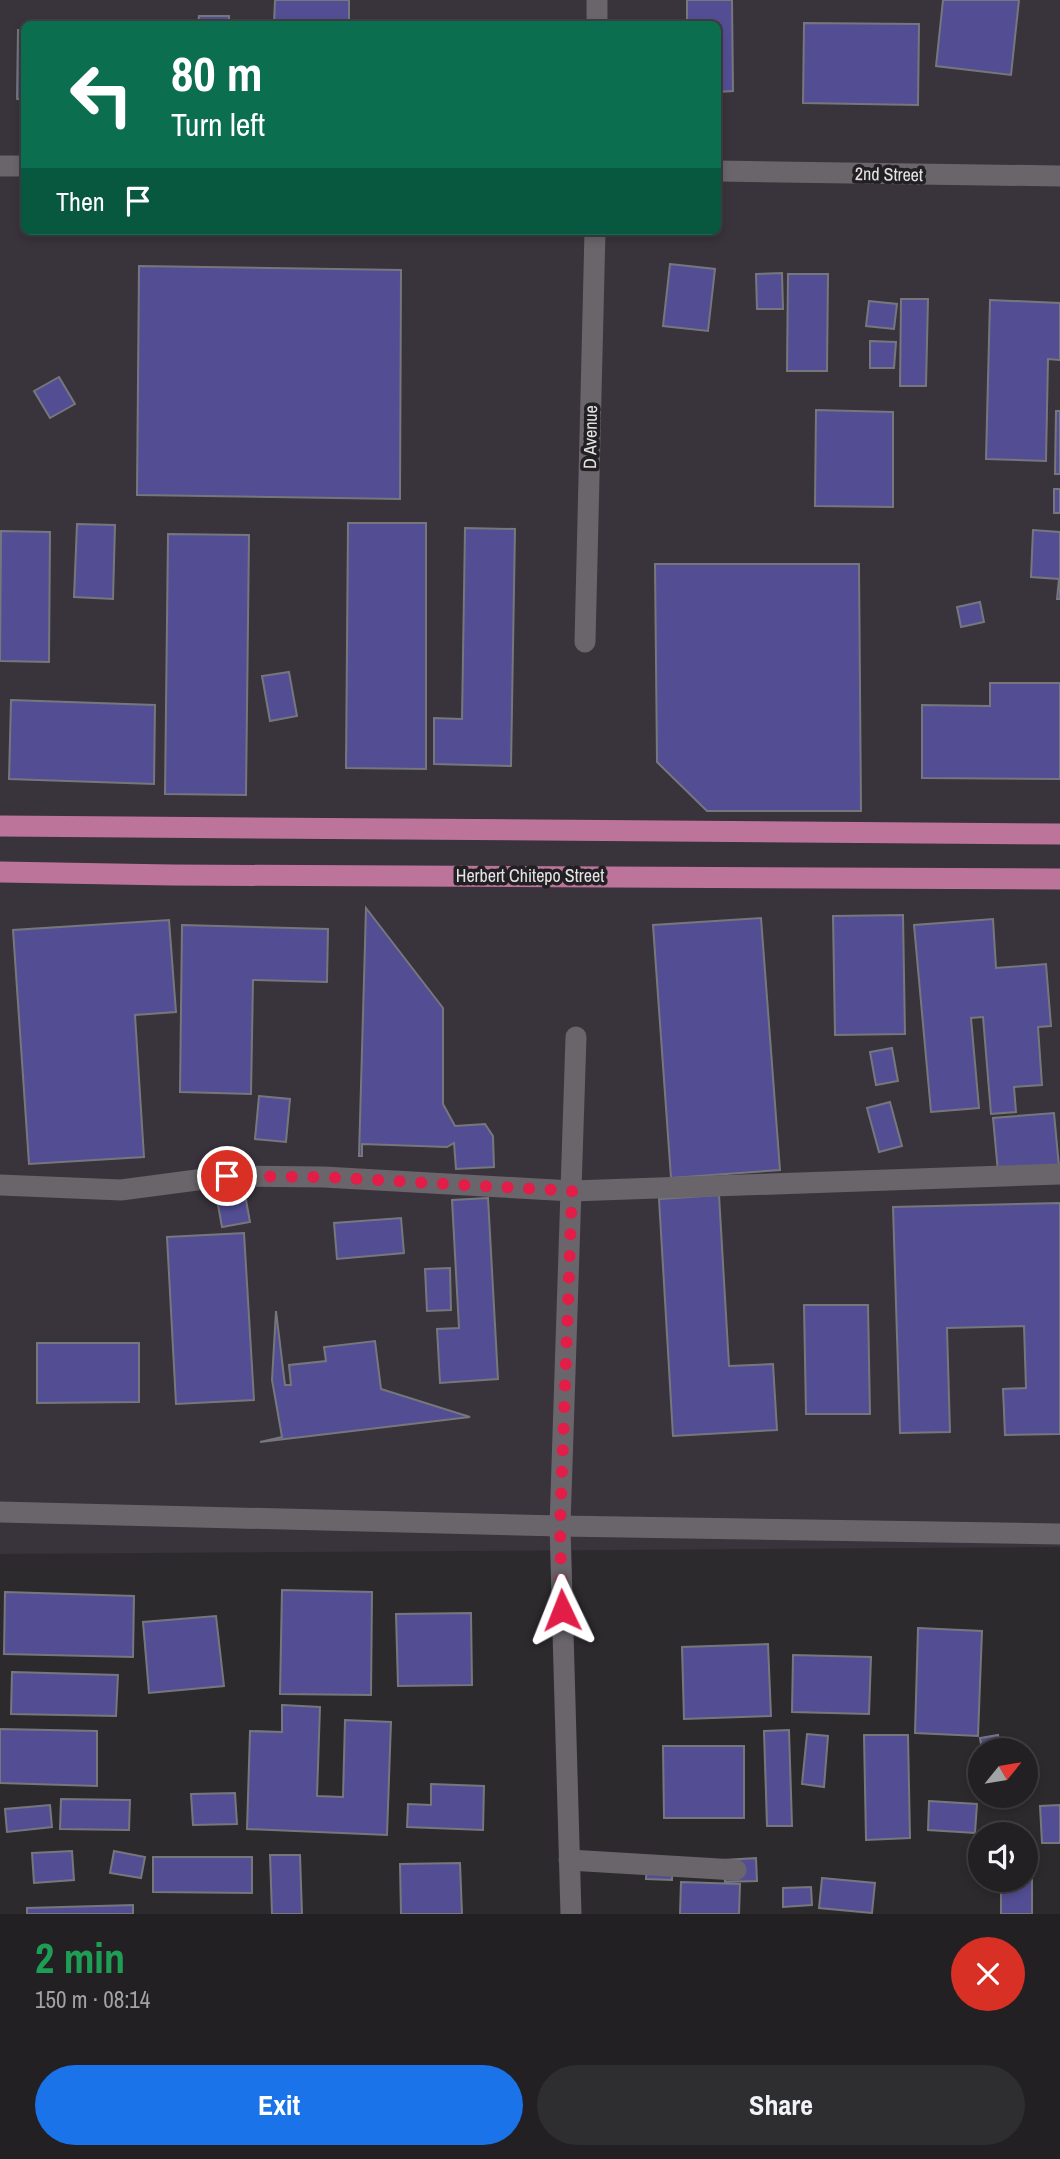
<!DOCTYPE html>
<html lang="en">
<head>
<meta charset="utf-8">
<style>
  body { margin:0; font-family:"Archivo Narrow",sans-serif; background:#2e2d2f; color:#f1f3f6; height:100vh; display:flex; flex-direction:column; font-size:26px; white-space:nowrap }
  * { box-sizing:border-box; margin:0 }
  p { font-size:23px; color:#a2a3a5 }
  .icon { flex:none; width:38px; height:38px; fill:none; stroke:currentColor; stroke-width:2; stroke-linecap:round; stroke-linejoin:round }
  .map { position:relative; height:1914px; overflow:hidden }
  .details { display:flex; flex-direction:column; background:#222022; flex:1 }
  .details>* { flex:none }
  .hud { position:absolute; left:21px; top:21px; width:700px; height:214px; border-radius:10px; box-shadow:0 4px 10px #0003,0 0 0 2px #3f3e40; background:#0b6e4f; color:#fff; overflow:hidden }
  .needle { width:46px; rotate:60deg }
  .controls { position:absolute; left:968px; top:1738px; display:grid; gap:14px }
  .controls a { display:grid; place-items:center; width:70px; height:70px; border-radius:50%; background:#222022; box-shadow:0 4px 10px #0003,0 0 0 2px #3f3e40; font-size:35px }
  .pin { position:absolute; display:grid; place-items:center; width:60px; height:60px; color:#fff; margin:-30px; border:4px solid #fff; border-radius:50%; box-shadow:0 2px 7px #0007 }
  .me { position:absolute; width:77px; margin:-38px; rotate:358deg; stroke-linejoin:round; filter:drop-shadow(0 0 5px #0008) }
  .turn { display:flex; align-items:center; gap:24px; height:147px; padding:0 35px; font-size:32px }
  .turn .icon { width:91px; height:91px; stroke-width:2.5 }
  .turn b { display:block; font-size:49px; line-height:60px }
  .then { display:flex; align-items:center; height:66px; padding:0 35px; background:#0003; gap:14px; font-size:26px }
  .round { display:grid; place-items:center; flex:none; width:74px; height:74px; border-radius:37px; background:#2e2d2f }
  .head { display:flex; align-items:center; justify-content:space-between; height:119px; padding:0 35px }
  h1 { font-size:42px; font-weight:700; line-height:52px; color:#1e9e55 }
  .button { display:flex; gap:14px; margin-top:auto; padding:14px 35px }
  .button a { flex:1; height:80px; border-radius:42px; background:#1a73e8; color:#fff; font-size:28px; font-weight:700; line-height:80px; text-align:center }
  .button a+a { background:#2e2d2f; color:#f1f3f6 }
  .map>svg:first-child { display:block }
  .built { fill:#39333b; fill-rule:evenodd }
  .building { fill:#534e93; stroke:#76777c; stroke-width:2 }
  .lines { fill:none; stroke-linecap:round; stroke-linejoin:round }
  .minor { stroke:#69656b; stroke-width:21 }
  .trunk { stroke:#bd749b; stroke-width:21 }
  .route { stroke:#e11d48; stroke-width:12; stroke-dasharray:0 21.6 }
  .labels { text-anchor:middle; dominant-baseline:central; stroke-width:7; stroke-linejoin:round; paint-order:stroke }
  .street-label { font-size:18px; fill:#e5e3e6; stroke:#232024 }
</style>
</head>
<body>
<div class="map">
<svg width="1060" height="1914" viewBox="0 0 1060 1914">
  <rect width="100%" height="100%" fill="#2d2a2e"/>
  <path class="built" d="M0 0H1060V1547L0 1554ZM24 24H718V231H24Z"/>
  <g class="building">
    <polygon points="275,0 349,0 349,24 274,24"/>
    <polygon points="687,0 732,0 733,91 718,92 718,24 687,24"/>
    <polygon points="943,0 1019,0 1011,75 936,66"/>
    <polygon points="199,16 229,16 229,24 198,24"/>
    <polygon points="804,23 919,24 918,105 803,103"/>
    <polygon points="18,30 24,30 24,100 17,99"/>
    <polygon points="670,264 715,269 708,331 663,326"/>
    <polygon points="139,266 401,270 400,499 137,495"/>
    <polygon points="782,273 783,309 757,309 756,274"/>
    <polygon points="788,274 828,274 827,371 787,371"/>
    <polygon points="901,299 928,299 926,386 900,386"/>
    <polygon points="990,300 1060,303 1060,360 1048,359 1046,461 986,459"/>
    <polygon points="869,301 897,304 894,329 866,326"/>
    <polygon points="870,341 896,342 894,368 870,368"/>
    <polygon points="59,377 75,404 50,418 34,391"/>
    <polygon points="816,410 893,412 893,507 815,506"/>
    <polygon points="1056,411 1060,411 1060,474 1055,474"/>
    <rect x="1054" y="489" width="6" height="24"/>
    <polygon points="348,523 426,523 426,769 346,768"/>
    <polygon points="77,524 115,525 113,599 74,597"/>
    <polygon points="465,528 515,529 511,766 434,764 434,718 462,719"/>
    <polygon points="1033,530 1060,532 1060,599 1057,599 1059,579 1031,577"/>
    <polygon points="1,531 50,532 49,662 0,661"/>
    <polygon points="168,534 249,535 246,795 165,794"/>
    <polygon points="655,564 859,564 861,811 707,811 657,762"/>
    <polygon points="980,602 984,622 961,627 957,607"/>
    <polygon points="289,672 297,716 270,721 262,676"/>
    <polygon points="990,683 1060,683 1060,779 922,778 922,705 990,706"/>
    <polygon points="11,700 155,705 154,784 9,779"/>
    <polygon points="366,908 443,1008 443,1104 455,1126 485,1124 493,1136 494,1167 456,1169 454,1143 447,1147 362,1144 362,1156 359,1156"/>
    <polygon points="903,915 905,1034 835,1035 833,916"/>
    <polygon points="761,918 780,1170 671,1178 653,925"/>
    <polygon points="993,919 996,968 1046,964 1051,1026 1038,1027 1042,1085 1014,1087 1016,1112 991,1114 983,1017 971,1018 979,1108 931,1112 914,925"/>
    <polygon points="169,920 176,1012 135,1015 144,1157 29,1164 13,930"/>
    <polygon points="182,925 328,929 327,982 253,980 251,1094 180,1092"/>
    <polygon points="892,1048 898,1081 876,1085 870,1052"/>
    <polygon points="259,1096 290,1099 286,1142 255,1139"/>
    <polygon points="890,1102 902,1146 879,1152 867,1108"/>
    <polygon points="1054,1113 1059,1167 998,1172 993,1118"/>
    <polygon points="244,1189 250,1222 222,1227 216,1194"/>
    <polygon points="719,1195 729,1366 773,1364 777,1430 673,1436 659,1199"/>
    <polygon points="488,1198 498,1379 440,1383 437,1329 459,1328 452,1200"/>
    <polygon points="1060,1203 1060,1434 1005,1435 1003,1389 1026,1388 1024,1326 947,1328 950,1432 900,1433 893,1207"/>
    <polygon points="401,1218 404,1253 337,1259 334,1223"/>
    <polygon points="244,1233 254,1400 176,1404 167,1237"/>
    <polygon points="450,1268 451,1310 427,1311 425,1269"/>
    <polygon points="804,1305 868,1305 870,1414 806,1414"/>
    <polygon points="276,1311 285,1385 291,1385 289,1365 326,1361 324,1347 375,1341 381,1389 470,1417 260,1442 282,1437 272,1380"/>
    <polygon points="37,1343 139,1343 139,1402 37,1403"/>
    <polygon points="282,1590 372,1592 371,1695 280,1694"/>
    <polygon points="5,1592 134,1596 133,1657 4,1654"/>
    <polygon points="471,1613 472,1685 398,1686 396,1614"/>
    <polygon points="216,1616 224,1686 149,1693 143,1622"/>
    <polygon points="918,1628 982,1631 978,1736 915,1733"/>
    <polygon points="768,1644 771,1716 684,1719 682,1647"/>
    <polygon points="793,1655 871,1657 869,1714 792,1712"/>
    <polygon points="12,1672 118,1675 116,1716 11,1714"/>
    <polygon points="282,1705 320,1707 317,1796 343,1797 345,1720 391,1722 387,1835 247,1829 250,1731 282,1732"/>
    <polygon points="0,1729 97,1731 97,1786 0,1783"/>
    <polygon points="789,1730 792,1826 767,1826 764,1731"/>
    <polygon points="807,1734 828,1736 824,1787 802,1784"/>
    <polygon points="864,1735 908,1735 910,1838 866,1840"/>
    <polygon points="998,1735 1000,1750 982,1750 980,1738"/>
    <polygon points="663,1746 744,1746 744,1818 664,1818"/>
    <polygon points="431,1784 484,1786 483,1830 407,1827 408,1804 431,1805"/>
    <polygon points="235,1793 237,1824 193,1825 191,1794"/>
    <polygon points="988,1796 1006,1796 1007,1802 989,1805"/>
    <polygon points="61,1799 130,1800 129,1830 60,1829"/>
    <polygon points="929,1801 977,1804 975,1833 928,1830"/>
    <polygon points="50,1805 52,1827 7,1832 5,1809"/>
    <polygon points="1060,1805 1060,1843 1042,1843 1040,1806"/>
    <polygon points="72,1851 74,1880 34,1883 32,1853"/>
    <polygon points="114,1851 145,1857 141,1878 110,1873"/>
    <polygon points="270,1855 300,1855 302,1914 272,1914"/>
    <polygon points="153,1857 252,1857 252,1893 153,1892"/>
    <polygon points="756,1858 757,1881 725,1882 724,1860"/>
    <polygon points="647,1859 672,1860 672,1880 646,1879"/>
    <polygon points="460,1863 462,1914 401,1914 400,1864"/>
    <polygon points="822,1878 875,1883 872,1913 819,1908"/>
    <polygon points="1032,1879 1032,1914 1001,1914 1001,1880"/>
    <polygon points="681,1882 740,1884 739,1914 680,1914"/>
    <polygon points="811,1887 812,1905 783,1907 783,1888"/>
    <polygon points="133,1905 133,1914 27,1914 27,1908"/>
  </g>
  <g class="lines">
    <g class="minor">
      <polyline points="597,24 597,0"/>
      <polyline points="0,166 24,166"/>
      <polyline points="718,171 1060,176"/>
      <polyline points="585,642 595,231"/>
      <polyline points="0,1185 121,1190 227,1176 324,1177 572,1191 1060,1174"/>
      <polyline points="0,1512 560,1526 1060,1534"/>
      <polyline points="569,1860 736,1870"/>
      <polyline points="571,1914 560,1526 576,1037"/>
    </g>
    <g class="trunk">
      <polyline points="0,826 1060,834"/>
      <polyline points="0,872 172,875 1060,879"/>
    </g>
  </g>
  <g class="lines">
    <polyline class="route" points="227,1176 324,1177 572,1191 560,1527 562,1610"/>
  </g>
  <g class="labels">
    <g class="street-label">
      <text transform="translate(889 174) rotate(1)">2nd Street</text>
      <text transform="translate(590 437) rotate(-89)">D Avenue</text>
      <text x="530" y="875">Herbert Chitepo Street</text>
    </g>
  </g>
</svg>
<div class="controls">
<a><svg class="needle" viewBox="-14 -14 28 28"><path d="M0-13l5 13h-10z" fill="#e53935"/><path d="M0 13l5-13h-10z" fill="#a2a3a5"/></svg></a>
<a><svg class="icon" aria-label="sound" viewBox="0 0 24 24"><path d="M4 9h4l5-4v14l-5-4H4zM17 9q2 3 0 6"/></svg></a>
</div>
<div class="pin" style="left:227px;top:1176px;background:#d93025"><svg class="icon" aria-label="arrive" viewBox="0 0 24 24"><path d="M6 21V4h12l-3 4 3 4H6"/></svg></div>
<svg class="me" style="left:562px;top:1610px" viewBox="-20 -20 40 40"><path d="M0-17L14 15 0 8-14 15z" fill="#e11d48" stroke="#fff" stroke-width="4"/></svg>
<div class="hud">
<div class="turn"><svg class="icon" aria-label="left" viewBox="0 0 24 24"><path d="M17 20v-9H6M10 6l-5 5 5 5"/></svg><div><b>80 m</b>Turn left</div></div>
<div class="then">Then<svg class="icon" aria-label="arrive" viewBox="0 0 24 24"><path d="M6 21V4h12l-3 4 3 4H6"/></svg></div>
</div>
</div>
<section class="details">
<div class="head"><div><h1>2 min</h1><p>150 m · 08:14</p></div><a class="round" style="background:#d93025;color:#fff"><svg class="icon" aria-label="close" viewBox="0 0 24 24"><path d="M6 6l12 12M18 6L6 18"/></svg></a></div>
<div class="button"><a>Exit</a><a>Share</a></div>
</section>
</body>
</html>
